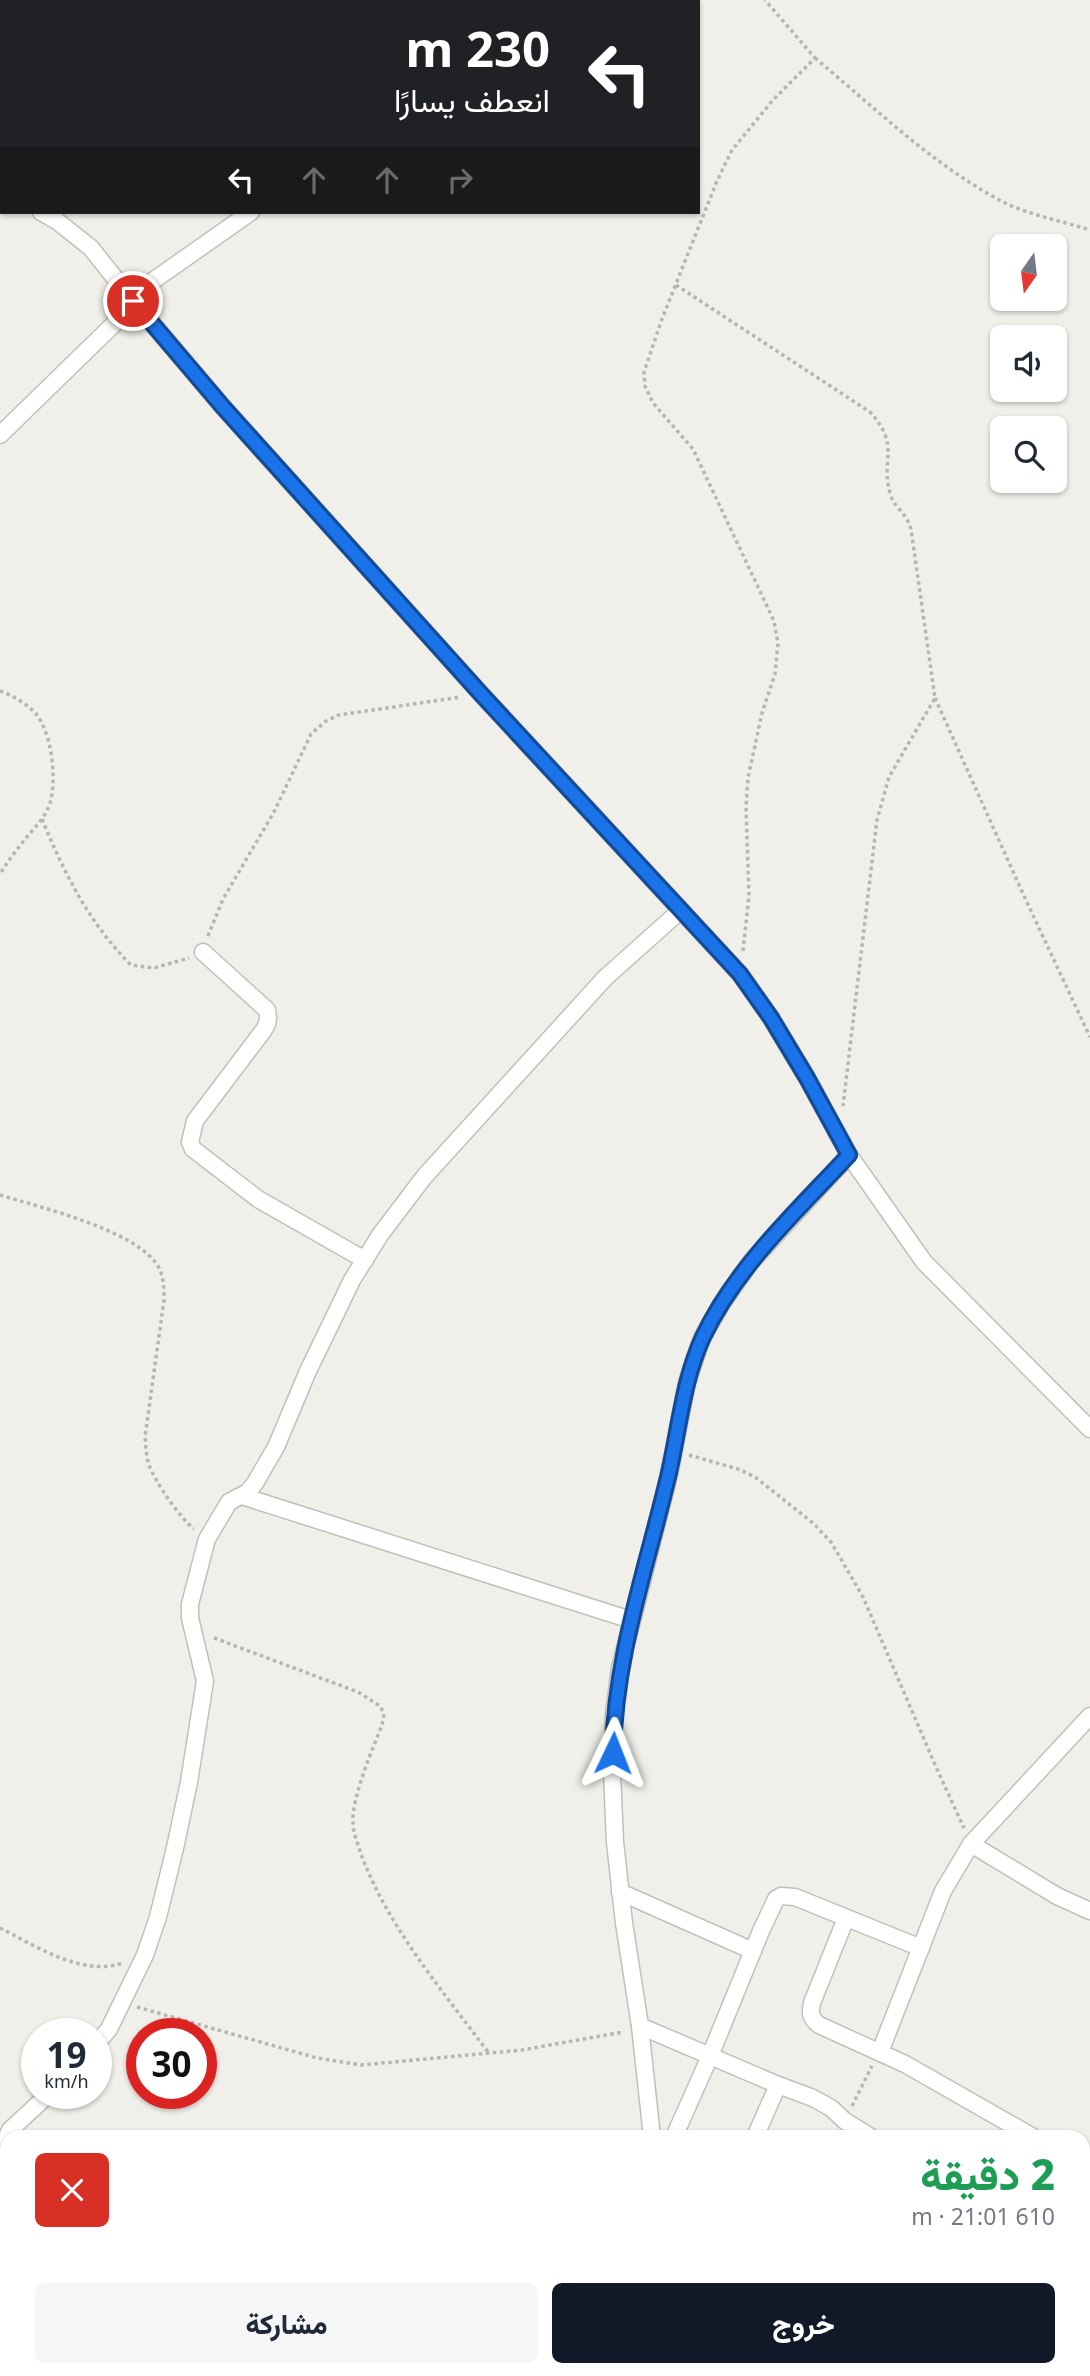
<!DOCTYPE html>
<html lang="ar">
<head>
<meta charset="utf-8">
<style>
  body { margin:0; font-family:"Noto Sans",Vazirmatn,sans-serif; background:#f6f6f7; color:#1f2937; direction:rtl; height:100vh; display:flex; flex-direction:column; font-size:26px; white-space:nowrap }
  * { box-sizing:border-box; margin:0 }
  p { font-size:23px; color:#747a83 }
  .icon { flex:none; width:38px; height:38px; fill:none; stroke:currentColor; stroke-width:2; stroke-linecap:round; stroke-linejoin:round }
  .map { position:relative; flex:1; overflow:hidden; direction:ltr }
  .sheet { position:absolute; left:0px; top:2130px; width:1090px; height:247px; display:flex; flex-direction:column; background:#fff; border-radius:21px 21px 0 0; box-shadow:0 2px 5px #0004; direction:rtl }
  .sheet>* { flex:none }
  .hud { position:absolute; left:0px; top:0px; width:700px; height:214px; box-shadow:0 2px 5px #0004; direction:rtl; background:#202124; color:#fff; overflow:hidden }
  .needle { width:46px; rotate:194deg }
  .buttons { position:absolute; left:990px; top:234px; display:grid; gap:14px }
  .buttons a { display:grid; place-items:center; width:77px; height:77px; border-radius:10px; background:#fff; box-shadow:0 2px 5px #0004; font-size:35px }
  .speed { position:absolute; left:21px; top:2018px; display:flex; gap:14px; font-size:35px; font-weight:700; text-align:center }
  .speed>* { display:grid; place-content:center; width:91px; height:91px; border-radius:50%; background:#fff; box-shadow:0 2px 5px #0004; line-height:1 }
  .speed small { font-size:18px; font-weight:400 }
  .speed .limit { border:10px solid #d22; background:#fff; color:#111 }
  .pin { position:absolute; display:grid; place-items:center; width:60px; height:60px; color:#fff; margin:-30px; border:4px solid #fff; border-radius:50%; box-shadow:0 2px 7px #0007 }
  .me { position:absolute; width:77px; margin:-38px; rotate:2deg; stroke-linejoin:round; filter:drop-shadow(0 0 5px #0008) }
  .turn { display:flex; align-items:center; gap:24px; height:147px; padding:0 35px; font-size:32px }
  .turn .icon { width:91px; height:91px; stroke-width:2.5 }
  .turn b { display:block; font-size:49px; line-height:60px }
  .lanes { display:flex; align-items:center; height:66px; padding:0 35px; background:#0003; justify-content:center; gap:35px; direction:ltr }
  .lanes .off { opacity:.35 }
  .round { display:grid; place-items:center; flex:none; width:74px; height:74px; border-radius:10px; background:#f6f6f7 }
  .head { display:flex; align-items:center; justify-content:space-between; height:119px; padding:0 35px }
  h1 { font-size:42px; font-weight:800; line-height:52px; color:#1e9e55 }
  .cta { display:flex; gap:14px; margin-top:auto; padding:14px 35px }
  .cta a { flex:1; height:80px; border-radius:10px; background:#111827; color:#fff; font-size:28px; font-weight:800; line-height:80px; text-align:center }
  .cta a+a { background:#f6f6f7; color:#1f2937 }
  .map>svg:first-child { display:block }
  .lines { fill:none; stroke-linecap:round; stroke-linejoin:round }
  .street-casing { stroke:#c1c0ba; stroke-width:19 }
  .path { stroke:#b6b5b0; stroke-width:3.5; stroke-dasharray:3.5 3.5; stroke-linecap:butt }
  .street { stroke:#fff; stroke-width:16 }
  .route-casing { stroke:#114b97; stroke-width:18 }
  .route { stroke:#1a73e8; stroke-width:12 }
</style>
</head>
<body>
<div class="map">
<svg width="1090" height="2376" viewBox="0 0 1090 2376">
  <rect width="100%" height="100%" fill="#f0efe9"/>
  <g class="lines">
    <g class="street-casing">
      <g id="street">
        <polyline points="459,2 460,0"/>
        <polyline points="582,2 584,0"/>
        <polyline points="0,189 2,190"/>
        <polyline points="41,212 57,221 91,248 133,301 223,407 481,694 740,974 771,1018 807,1078 849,1155 924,1262 1090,1429"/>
        <polyline points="0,435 118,320 147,285 251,212"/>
        <path d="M203 952 267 1010C269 1019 268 1024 263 1031L195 1121 190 1142 193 1149 258 1199 365 1260"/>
        <polyline points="242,1496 631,1620"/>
        <polyline points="971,1844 1057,1896 1090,1911"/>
        <polyline points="620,1892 753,1951"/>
        <path d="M846 1918 812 2003C810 2013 810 2018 819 2025L905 2064 1033 2137"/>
        <polyline points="640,2026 778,2085 813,2098 831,2108 845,2121 871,2137"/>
        <polyline points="96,2044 109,2029 145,1955 158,1917 175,1848 189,1782 205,1681 190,1618 190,1604 207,1539 229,1502 248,1492 255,1483 276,1447 308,1371 352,1280 380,1235 424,1177 605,978 681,910"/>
        <polyline points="880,2052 943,1891 971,1844 1090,1716"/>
        <polyline points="7,2137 10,2130 50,2093"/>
        <polyline points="652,2137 640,2026 624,1923 615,1842 612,1772 614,1714 620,1668 669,1475 687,1382 702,1338 722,1303 750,1263 849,1155"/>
        <polyline points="674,2137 710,2056 761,1931 776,1899 781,1896 795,1897 921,1948"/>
        <polyline points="755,2137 778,2085"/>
        <polyline points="1083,2171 1090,2175"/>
        <polyline points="0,2178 1,2162 7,2137"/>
        <polyline points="1083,2256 1090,2260"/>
        <polyline points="0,2295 6,2376"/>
        <polyline points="1083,2323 1090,2315"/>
        <polyline points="679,2370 680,2376"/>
        <polyline points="1006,2370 1016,2376"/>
        <polyline points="1033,2376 1039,2370"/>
      </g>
    </g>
    <g class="path">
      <polyline points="255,2 256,0"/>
      <polyline points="418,2 421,0"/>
      <path d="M815 58C875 108 933 165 1003 202 1029 215 1062 221 1090 230"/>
      <path d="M676 285 870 412C902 447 879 460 891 496 894 507 906 512 911 529L935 698 889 777 877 820 843 1106"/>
      <path d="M0 691C12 695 29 705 36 714 52 733 57 780 50 803 45 819 32 830 22 843 14 853 7 863 0 874"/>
      <polyline points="935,698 1024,896 1090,1037"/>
      <path d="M42 819C64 873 89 923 131 965L154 968 189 958"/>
      <polyline points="208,936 223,899 274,812 311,734 326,721 339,715 461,697"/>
      <polyline points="743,951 749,896 746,807 748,778 762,713 775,674 778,644 774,621 693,449 653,403 645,386 644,372 662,319 717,181 732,150 773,100 815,58 765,0"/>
      <path d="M0 1195C39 1207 140 1231 159 1268 164 1278 164 1289 164 1300L145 1437C146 1447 146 1456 149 1465 155 1482 180 1518 194 1529"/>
      <polyline points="689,1455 738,1469 755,1477 813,1523 831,1542 863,1597 936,1767 964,1828"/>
      <path d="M214 1638 358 1692 380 1706 384 1714 382 1725C373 1748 351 1799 353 1823 353 1833 358 1844 361 1854 388 1927 442 1990 488 2052"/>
      <path d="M0 1928C36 1946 82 1977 123 1963"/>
      <polyline points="137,2007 317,2058 361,2065 522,2050 623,2032"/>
      <polyline points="852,2106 872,2066"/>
      <polyline points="258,2370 259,2376"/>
      <polyline points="147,2376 149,2370"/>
    </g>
    <use href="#street" class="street"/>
  </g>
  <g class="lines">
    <g class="route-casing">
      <path id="route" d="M133 301 223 407 481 694 740 974 771 1018 807 1078 849 1155C797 1211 736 1267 703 1337 683 1380 679 1430 668 1477 646 1570 615 1656 613 1753"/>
    </g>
    <use href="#route" class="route"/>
  </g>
</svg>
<div class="buttons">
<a><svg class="needle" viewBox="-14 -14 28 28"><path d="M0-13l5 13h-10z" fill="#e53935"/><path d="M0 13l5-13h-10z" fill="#747a83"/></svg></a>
<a><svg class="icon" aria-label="sound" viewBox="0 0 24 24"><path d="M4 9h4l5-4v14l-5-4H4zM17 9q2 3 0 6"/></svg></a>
<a><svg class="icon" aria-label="search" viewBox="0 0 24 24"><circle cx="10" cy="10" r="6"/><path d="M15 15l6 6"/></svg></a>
</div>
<div class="speed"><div>19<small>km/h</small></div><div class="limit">30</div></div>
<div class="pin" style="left:133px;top:301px;background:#d93025"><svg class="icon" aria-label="arrive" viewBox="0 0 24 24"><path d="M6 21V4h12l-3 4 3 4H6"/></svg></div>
<svg class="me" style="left:613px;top:1753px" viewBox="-20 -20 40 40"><path d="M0-17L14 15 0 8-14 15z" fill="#1a73e8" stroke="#fff" stroke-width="4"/></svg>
<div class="hud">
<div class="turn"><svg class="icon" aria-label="left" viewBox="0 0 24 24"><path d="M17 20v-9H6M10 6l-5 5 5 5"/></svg><div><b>230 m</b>انعطف يسارًا</div></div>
<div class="lanes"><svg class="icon" aria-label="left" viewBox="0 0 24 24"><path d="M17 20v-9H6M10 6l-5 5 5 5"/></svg><svg class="icon off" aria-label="ahead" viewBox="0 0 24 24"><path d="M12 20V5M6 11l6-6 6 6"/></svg><svg class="icon off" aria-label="ahead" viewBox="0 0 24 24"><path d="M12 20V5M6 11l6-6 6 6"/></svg><svg class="icon off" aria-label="right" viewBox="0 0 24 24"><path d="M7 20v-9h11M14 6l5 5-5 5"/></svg></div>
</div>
<section class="sheet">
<div class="head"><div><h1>2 دقيقة</h1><p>610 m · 21:01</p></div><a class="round" style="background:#d93025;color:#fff"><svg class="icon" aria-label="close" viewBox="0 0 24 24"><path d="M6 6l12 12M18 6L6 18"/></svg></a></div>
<div class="cta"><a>خروج</a><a>مشاركة</a></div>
</section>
</div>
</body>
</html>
